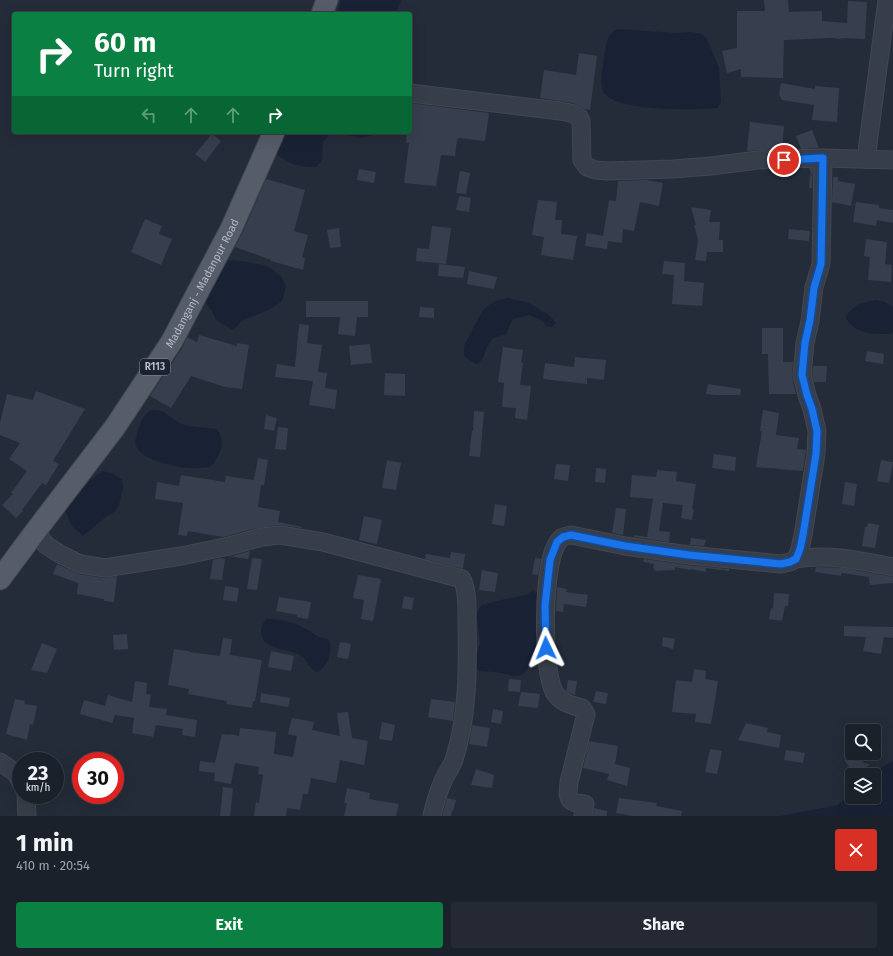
<!DOCTYPE html>
<html lang="en">
<head>
<meta charset="utf-8">
<style>
  body { margin:0; font-family:"Fira Sans",sans-serif; background:#242933; color:#f1f3f6; height:100vh; display:flex; flex-direction:column; font-size:15px; white-space:nowrap }
  * { box-sizing:border-box; margin:0 }
  p { font-size:13px; color:#a0a3a9 }
  .icon { flex:none; width:22px; height:22px; fill:none; stroke:currentColor; stroke-width:2; stroke-linecap:round; stroke-linejoin:round }
  .map { position:relative; height:816px; overflow:hidden }
  .panel { display:flex; flex-direction:column; background:#1b212b; flex:1 }
  .panel>* { flex:none }
  .banner { position:absolute; left:12px; top:12px; width:400px; height:122px; border-radius:4px; box-shadow:0 4px 16px #0002,0 0 0 1px #393e47; background:#0b8043; color:#fff; overflow:hidden }
  .controls { position:absolute; left:845px; top:724px; display:grid; gap:8px }
  .controls a { display:grid; place-items:center; width:36px; height:36px; border-radius:4px; background:#1b212b; box-shadow:0 4px 16px #0002,0 0 0 1px #393e47; font-size:20px }
  .speed { position:absolute; left:12px; top:752px; display:flex; gap:8px; font-size:20px; font-weight:700; text-align:center }
  .speed>* { display:grid; place-content:center; width:52px; height:52px; border-radius:50%; background:#1b212b; box-shadow:0 4px 16px #0002,0 0 0 1px #393e47; line-height:1 }
  .speed small { font-size:10px; font-weight:400 }
  .speed .limit { border:6px solid #d22; background:#fff; color:#111 }
  .pin { position:absolute; display:grid; place-items:center; width:34px; height:34px; color:#fff; margin:-17px; border:2px solid #fff; border-radius:50%; box-shadow:0 1px 4px #0007 }
  .me { position:absolute; width:44px; margin:-22px; rotate:358deg; stroke-linejoin:round; filter:drop-shadow(0 0 3px #0008) }
  .turn { display:flex; align-items:center; gap:14px; height:84px; padding:0 16px; font-size:18px }
  .turn .icon { width:52px; height:52px; stroke-width:2.5 }
  .turn b { display:block; font-size:28px; line-height:34px }
  .lanes { display:flex; align-items:center; height:38px; padding:0 16px; background:#0003; justify-content:center; gap:20px; direction:ltr }
  .lanes .off { opacity:.35 }
  .round { display:grid; place-items:center; flex:none; width:42px; height:42px; border-radius:4px; background:#242933 }
  .headline { display:flex; align-items:center; justify-content:space-between; height:68px; padding:0 16px }
  h1 { font-size:24px; font-weight:700; line-height:30px }
  .cta { display:flex; gap:8px; margin-top:auto; padding:8px 16px }
  .cta a { flex:1; height:46px; border-radius:4px; background:#0b8043; color:#fff; font-size:16px; font-weight:700; line-height:46px; text-align:center }
  .cta a+a { background:#242933; color:#f1f3f6 }
  .map>svg:first-child { display:block }
  .water { fill:#192235 }
  .building { fill:#373f4f }
  .lines { fill:none; stroke-linecap:round; stroke-linejoin:round }
  .minor-casing { stroke:#414752; stroke-width:19 }
  .major-casing { stroke:#414752; stroke-width:23 }
  .minor { stroke:#383e49; stroke-width:17 }
  .major { stroke:#565d69; stroke-width:21 }
  .route-casing { stroke:#114b97; stroke-width:10 }
  .route { stroke:#1a73e8; stroke-width:7 }
  .labels { text-anchor:middle; dominant-baseline:central; stroke-width:4; stroke-linejoin:round; paint-order:stroke }
  .shield { fill:#1d232e; stroke:#868c98; stroke-width:1 }
  .shield-label { font-size:10px; font-weight:bold; fill:#b3b9c5 }
  .street-label { font-size:11px; fill:#b3b9c5; stroke:#1d232e }
</style>
</head>
<body>
<div class="map">
<svg width="893" height="816" viewBox="0 0 893 816">
  <rect width="100%" height="100%" fill="#242c39"/>
  <g class="water">
    <polygon points="340,0 401,0 396,14 337,14 340,3"/>
    <path d="M616 29 677 33 691 32 702 34 707 39 719 68 721 102 718 108C696 110 617 112 604 93 600 85 601 74 603 66 604 58 606 42 609 36 611 33 614 31 616 29Z"/>
    <path d="M281 132H374L371 136 360 138 344 134 336 133 329 135 323 142 322 160 316 167C301 168 288 164 276 154L274 147Z"/>
    <polygon points="227,260 249,262 269,267 281,276 286,286 282,301 271,309 243,320 233,330 216,320 212,311 205,302 202,293 213,269"/>
    <polygon points="507,298 523,301 533,305 550,316 556,323 552,327 547,326 541,320 529,315 513,319 509,327 507,334 493,338 487,347 483,358 478,364 470,361 464,356 464,346 481,313 486,307 496,301"/>
    <path d="M876 300 885 302 893 307V332L891 334C879 334 866 335 855 328 852 326 849 322 846 319 849 306 864 302 876 300Z"/>
    <path d="M151 410H157L164 412 179 423 188 426 217 429C224 439 223 447 217 458 216 460 214 464 212 465 200 474 144 463 137 448 134 442 136 437 138 430 141 421 143 415 151 410Z"/>
    <polygon points="102,471 112,473 122,480 123,488 119,505 115,512 107,516 83,536 72,526 63,506 74,488 87,483"/>
    <polygon points="533,591 540,594 539,643 531,665 522,675 514,676 496,672 480,671 474,667 474,658 477,653 480,643 477,618 478,610 482,605 505,599 526,595"/>
    <path d="M267 619C281 619 294 622 306 629 311 631 314 635 319 637 323 638 328 638 330 642 331 647 330 653 329 658 327 663 323 669 318 672 309 670 308 661 301 656 289 647 261 651 261 632 261 626 263 623 267 619Z"/>
    <polygon points="893,761 893,816 780,816 838,805 852,791 852,797 874,797 874,775 868,775"/>
  </g>
  <g class="building">
    <polygon points="764,0 788,0 789,12 822,11 822,21 847,23 848,1 867,2 865,39 842,38 841,39 831,38 784,40 783,78 741,77 741,69 727,73 722,51 737,48 737,11 765,11"/>
    <polygon points="579,53 597,56 590,110 585,109 573,103 540,98 544,70 576,75"/>
    <polygon points="781,83 815,89 815,86 839,88 837,122 812,120 814,105 782,100 779,94"/>
    <polygon points="410,103 489,113 485,141 459,138 458,139 457,139 455,156 441,155 436,186 404,183 409,143 406,143 407,132 410,132"/>
    <polygon points="750,122 784,126 782,149 747,151"/>
    <polygon points="812,130 819,148 801,149 796,136"/>
    <polygon points="212,134 221,141 205,162 195,154"/>
    <polygon points="809,168 813,168 812,188 809,188 810,175 812,176"/>
    <polygon points="359,169 376,172 374,183 357,180"/>
    <polygon points="460,171 470,173 466,194 456,193"/>
    <polygon points="833,177 838,177 838,181 855,184 851,206 832,202"/>
    <polygon points="266,179 305,190 294,231 308,235 302,257 305,258 303,270 271,261 271,260 235,247 242,234"/>
    <polygon points="646,180 663,183 659,206 640,202 634,231 623,229 622,243 608,241 607,249 585,246 587,233 603,236 609,200 616,201 618,181"/>
    <polygon points="459,196 471,198 469,212 456,210"/>
    <polygon points="538,200 557,202 555,220 562,220 561,234 577,236 573,260 541,255 544,237 532,235"/>
    <polygon points="856,202 879,205 879,208 893,210 893,223 877,220 876,226 853,222"/>
    <polygon points="691,207 711,210 709,222 720,222 719,240 723,240 723,252 707,252 706,261 695,260 698,240 694,225 696,225"/>
    <polygon points="145,219 162,226 159,234 172,239 161,265 131,252"/>
    <polygon points="432,226 451,228 446,264 416,261 417,248 429,249"/>
    <polygon points="339,228 341,247 330,248 327,230"/>
    <polygon points="789,229 810,231 809,241 788,239"/>
    <polygon points="866,239 887,242 885,264 892,265 891,282 868,280 870,257 864,256"/>
    <polygon points="664,261 685,263 684,281 704,283 702,306 672,304 674,275 662,274"/>
    <polygon points="439,264 465,267 463,278 438,276"/>
    <polygon points="469,271 497,277 494,289 467,284"/>
    <polygon points="306,301 368,301 368,317 357,317 355,336 338,334 340,317 306,317"/>
    <polygon points="420,307 434,308 434,318 419,317"/>
    <polygon points="299,324 309,325 307,343 322,345 318,372 327,373 325,388 337,390 335,409 309,405 313,381 275,377 277,364 295,367"/>
    <polygon points="762,328 783,328 783,362 793,362 792,377 796,394 769,394 768,354 762,354"/>
    <polygon points="199,335 237,346 237,343 249,345 242,389 225,387 191,376 171,408 150,396 182,348 187,337 197,342"/>
    <polygon points="370,344 372,363 351,365 349,346"/>
    <polygon points="503,347 523,350 521,362 523,363 520,385 531,386 527,420 515,418 516,408 502,407 504,383 498,382"/>
    <polygon points="867,351 884,354 883,364 865,361"/>
    <polygon points="575,357 606,360 604,380 587,378 587,384 543,379 545,363 574,367"/>
    <polygon points="813,366 827,366 826,382 814,382 814,383 812,374"/>
    <polygon points="385,373 405,374 405,396 384,395"/>
    <polygon points="708,384 741,389 740,395 715,395 706,394"/>
    <polygon points="36,391 85,409 53,461 59,464 46,485 42,483 22,510 23,511 16,518 2,505 13,494 11,493 27,471 9,459 20,443 0,435 0,423 7,394 33,400"/>
    <polygon points="763,410 779,413 776,435 799,438 797,449 806,450 803,471 756,467 762,431 760,431"/>
    <polygon points="474,411 484,412 480,457 469,456 472,431 473,431"/>
    <polygon points="266,415 277,418 274,431 264,429"/>
    <polygon points="278,427 288,428 286,450 275,449"/>
    <polygon points="714,454 736,457 735,471 712,468"/>
    <polygon points="258,458 268,460 264,485 261,485 258,507 280,511 278,522 302,527 302,528 279,525 253,529 223,537 188,531 187,536 178,535 183,503 155,499 157,482 179,486 181,475 225,482 226,476 254,480"/>
    <polygon points="387,460 401,463 396,490 382,488"/>
    <polygon points="881,460 893,462 889,483 877,481"/>
    <polygon points="556,464 570,465 568,481 554,479"/>
    <polygon points="596,468 606,469 605,483 595,482"/>
    <polygon points="657,470 677,472 676,481 696,484 692,509 694,509 692,520 681,518 683,505 663,503 659,531 670,532 669,542 634,537 634,535 647,537 653,499 630,497 632,475 656,477"/>
    <polygon points="845,482 857,484 854,506 842,504"/>
    <polygon points="495,504 507,506 504,526 492,524"/>
    <polygon points="616,508 626,509 623,535 612,533"/>
    <polygon points="364,516 382,520 377,544 359,540"/>
    <polygon points="868,523 879,525 875,548 862,546 865,527 867,527"/>
    <polygon points="691,538 706,540 704,546 690,545"/>
    <polygon points="250,551 248,559 228,556 232,556"/>
    <polygon points="451,552 465,554 463,569 425,559 426,554 450,558"/>
    <polygon points="220,558 225,559 222,580 210,579 213,560"/>
    <polygon points="252,558 262,559 257,590 247,589"/>
    <polygon points="535,558 541,559 538,575 532,574"/>
    <polygon points="644,559 688,565 729,569 729,571 706,568 706,572 691,569 690,570 675,567 675,570 654,571 655,569 653,568 654,564 643,562"/>
    <polygon points="57,564 78,574 104,578 117,576 114,602 104,601 104,599 77,594 78,583 53,574"/>
    <polygon points="816,567 844,568 893,577 893,583 870,585 868,574 868,577 842,573 841,576 815,572"/>
    <polygon points="482,570 498,573 495,592 479,590"/>
    <polygon points="358,575 381,579 373,621 361,619 364,600 353,598"/>
    <polygon points="225,586 239,588 237,602 223,600"/>
    <polygon points="557,587 567,589 566,592 588,595 586,607 564,604 563,612 556,611"/>
    <polygon points="774,593 789,594 788,606 785,606 782,621 769,619 771,608 773,609"/>
    <polygon points="404,596 414,598 412,610 402,608"/>
    <polygon points="279,597 311,602 308,619 297,617 297,615 276,611"/>
    <polygon points="844,626 893,627 893,638 884,637 881,654 863,651 866,637 844,636"/>
    <polygon points="127,634 128,649 114,650 113,635"/>
    <polygon points="663,637 675,639 673,649 662,646"/>
    <polygon points="223,638 232,639 230,655 262,660 255,701 253,701 252,708 226,704 227,701 188,694 189,689 168,685 174,649 189,651 189,652 220,656"/>
    <polygon points="340,642 351,644 348,659 337,657"/>
    <polygon points="42,643 57,649 47,673 31,670"/>
    <polygon points="271,651 294,656 291,671 268,667"/>
    <polygon points="694,669 706,671 705,679 718,681 711,724 695,722 696,714 672,712 676,680 692,682"/>
    <polygon points="509,679 521,680 520,692 508,691"/>
    <polygon points="568,680 577,681 575,695 571,694 566,691"/>
    <polygon points="135,681 147,683 146,694 151,695 149,707 167,709 166,715 197,720 195,737 182,735 183,729 156,725 153,737 132,733 134,718 115,715 112,723 80,714 84,700 105,706 108,695 132,702"/>
    <polygon points="596,691 608,693 606,704 593,702"/>
    <polygon points="521,692 540,694 538,708 518,706"/>
    <polygon points="261,693 290,698 288,707 260,702"/>
    <polygon points="15,699 25,701 24,704 37,706 33,725 30,724 27,740 6,734"/>
    <polygon points="431,699 455,702 453,721 428,717"/>
    <polygon points="493,709 503,711 501,724 491,722"/>
    <polygon points="348,712 352,738 368,741 364,765 340,760 336,783 311,778 308,794 303,794 300,810 287,808 286,816 254,816 256,802 259,803 263,775 258,774 259,767 235,763 231,784 214,781 215,773 199,771 200,761 215,763 222,734 229,735 230,734 239,736 240,728 276,732 274,754 293,757 297,736 288,734 292,718 314,722 312,730 340,736 337,713"/>
    <polygon points="382,722 395,725 392,741 379,739"/>
    <polygon points="746,723 768,728 767,732 781,735 779,748 738,740"/>
    <polygon points="472,725 490,728 487,747 469,744"/>
    <polygon points="589,741 618,746 615,764 630,768 627,786 607,780 609,774 583,768"/>
    <polygon points="710,749 722,751 717,774 705,772"/>
    <polygon points="786,750 805,753 803,763 784,760"/>
    <polygon points="857,755 864,763 870,764 857,775 853,775 853,771 844,760 855,761"/>
    <polygon points="476,769 494,775 492,788 471,785"/>
    <polygon points="223,787 233,788 230,816 220,816"/>
    <polygon points="347,788 370,793 369,799 399,804 396,816 344,816 347,803 344,803"/>
    <polygon points="447,798 456,800 453,811 452,811 451,816 442,816"/>
    <polygon points="619,798 657,803 656,806 682,811 681,816 633,816 616,813"/>
    <polygon points="594,808 607,811 607,816 593,816"/>
  </g>
  <g class="lines">
    <g class="minor-casing">
      <g id="minor">
        <polyline points="410,93 560,111 571,113 579,117 581,121 582,160 587,167 596,170 607,171 673,169 711,166 758,160 823,158 893,160"/>
        <polyline points="866,159 887,0"/>
        <path d="M35 532 46 545 60 554 80 564 105 568 181 556 229 546 262 537 280 535 323 542 462 579C468 591 467 610 467 624 468 669 468 716 454 760 452 766 447 772 444 779 438 792 435 802 432 816"/>
        <path d="M796 559C828 553 862 561 893 567"/>
        <polyline points="0,762 16,773 21,783"/>
        <polyline points="26,795 27,816"/>
        <path d="M583 816 585 804 576 803 570 800 568 794 569 782 586 714 582 708C571 705 561 703 554 692 542 669 542 563 558 542 561 537 565 536 571 535L625 546 689 555 781 564 790 562 796 559 800 549 803 535 816 454 817 431 812 409 807 395 802 375 805 343 810 321 814 287 821 264 823 158"/>
      </g>
    </g>
    <g class="major-casing">
      <g id="major">
        <polyline points="322,14 327,0"/>
        <path id="s1" d="M0 579 35 532 115 427 172 341 231 229 274 132"/>
      </g>
    </g>
    <use href="#minor" class="minor"/>
    <use href="#major" class="major"/>
  </g>
  <g class="lines">
    <g class="route-casing">
      <polyline id="route" points="546,648 545,606 550,560 557,542 563,537 571,535 625,546 689,555 781,564 790,562 796,559 800,549 803,535 816,454 817,431 812,409 807,395 802,375 805,343 810,320 814,288 821,264 823,158 784,160"/>
    </g>
    <use href="#route" class="route"/>
  </g>
  <g class="labels">
    <rect class="shield" x="140" y="359" width="30" height="16" rx="3"/>
    <g class="shield-label">
      <text x="155" y="367">R113</text>
    </g>
    <g class="street-label">
      <text stroke="none"><textPath href="#s1" startOffset="359">Madanganj - Madanpur Road</textPath></text>
    </g>
  </g>
</svg>
<div class="controls">
<a><svg class="icon" aria-label="search" viewBox="0 0 24 24"><circle cx="10" cy="10" r="6"/><path d="M15 15l6 6"/></svg></a>
<a><svg class="icon" aria-label="layers" viewBox="0 0 24 24"><path d="M12 4l9 5-9 5-9-5zM3 14l9 5 9-5"/></svg></a>
</div>
<div class="speed"><div>23<small>km/h</small></div><div class="limit">30</div></div>
<div class="pin" style="left:784px;top:160px;background:#d93025"><svg class="icon" aria-label="arrive" viewBox="0 0 24 24"><path d="M6 21V4h12l-3 4 3 4H6"/></svg></div>
<svg class="me" style="left:546px;top:648px" viewBox="-20 -20 40 40"><path d="M0-17L14 15 0 8-14 15z" fill="#1a73e8" stroke="#fff" stroke-width="4"/></svg>
<div class="banner">
<div class="turn"><svg class="icon" aria-label="right" viewBox="0 0 24 24"><path d="M7 20v-9h11M14 6l5 5-5 5"/></svg><div><b>60 m</b>Turn right</div></div>
<div class="lanes"><svg class="icon off" aria-label="left" viewBox="0 0 24 24"><path d="M17 20v-9H6M10 6l-5 5 5 5"/></svg><svg class="icon off" aria-label="ahead" viewBox="0 0 24 24"><path d="M12 20V5M6 11l6-6 6 6"/></svg><svg class="icon off" aria-label="ahead" viewBox="0 0 24 24"><path d="M12 20V5M6 11l6-6 6 6"/></svg><svg class="icon" aria-label="right" viewBox="0 0 24 24"><path d="M7 20v-9h11M14 6l5 5-5 5"/></svg></div>
</div>
</div>
<section class="panel">
<div class="headline"><div><h1>1 min</h1><p>410 m · 20:54</p></div><a class="round" style="background:#d93025;color:#fff"><svg class="icon" aria-label="close" viewBox="0 0 24 24"><path d="M6 6l12 12M18 6L6 18"/></svg></a></div>
<div class="cta"><a>Exit</a><a>Share</a></div>
</section>
</body>
</html>
